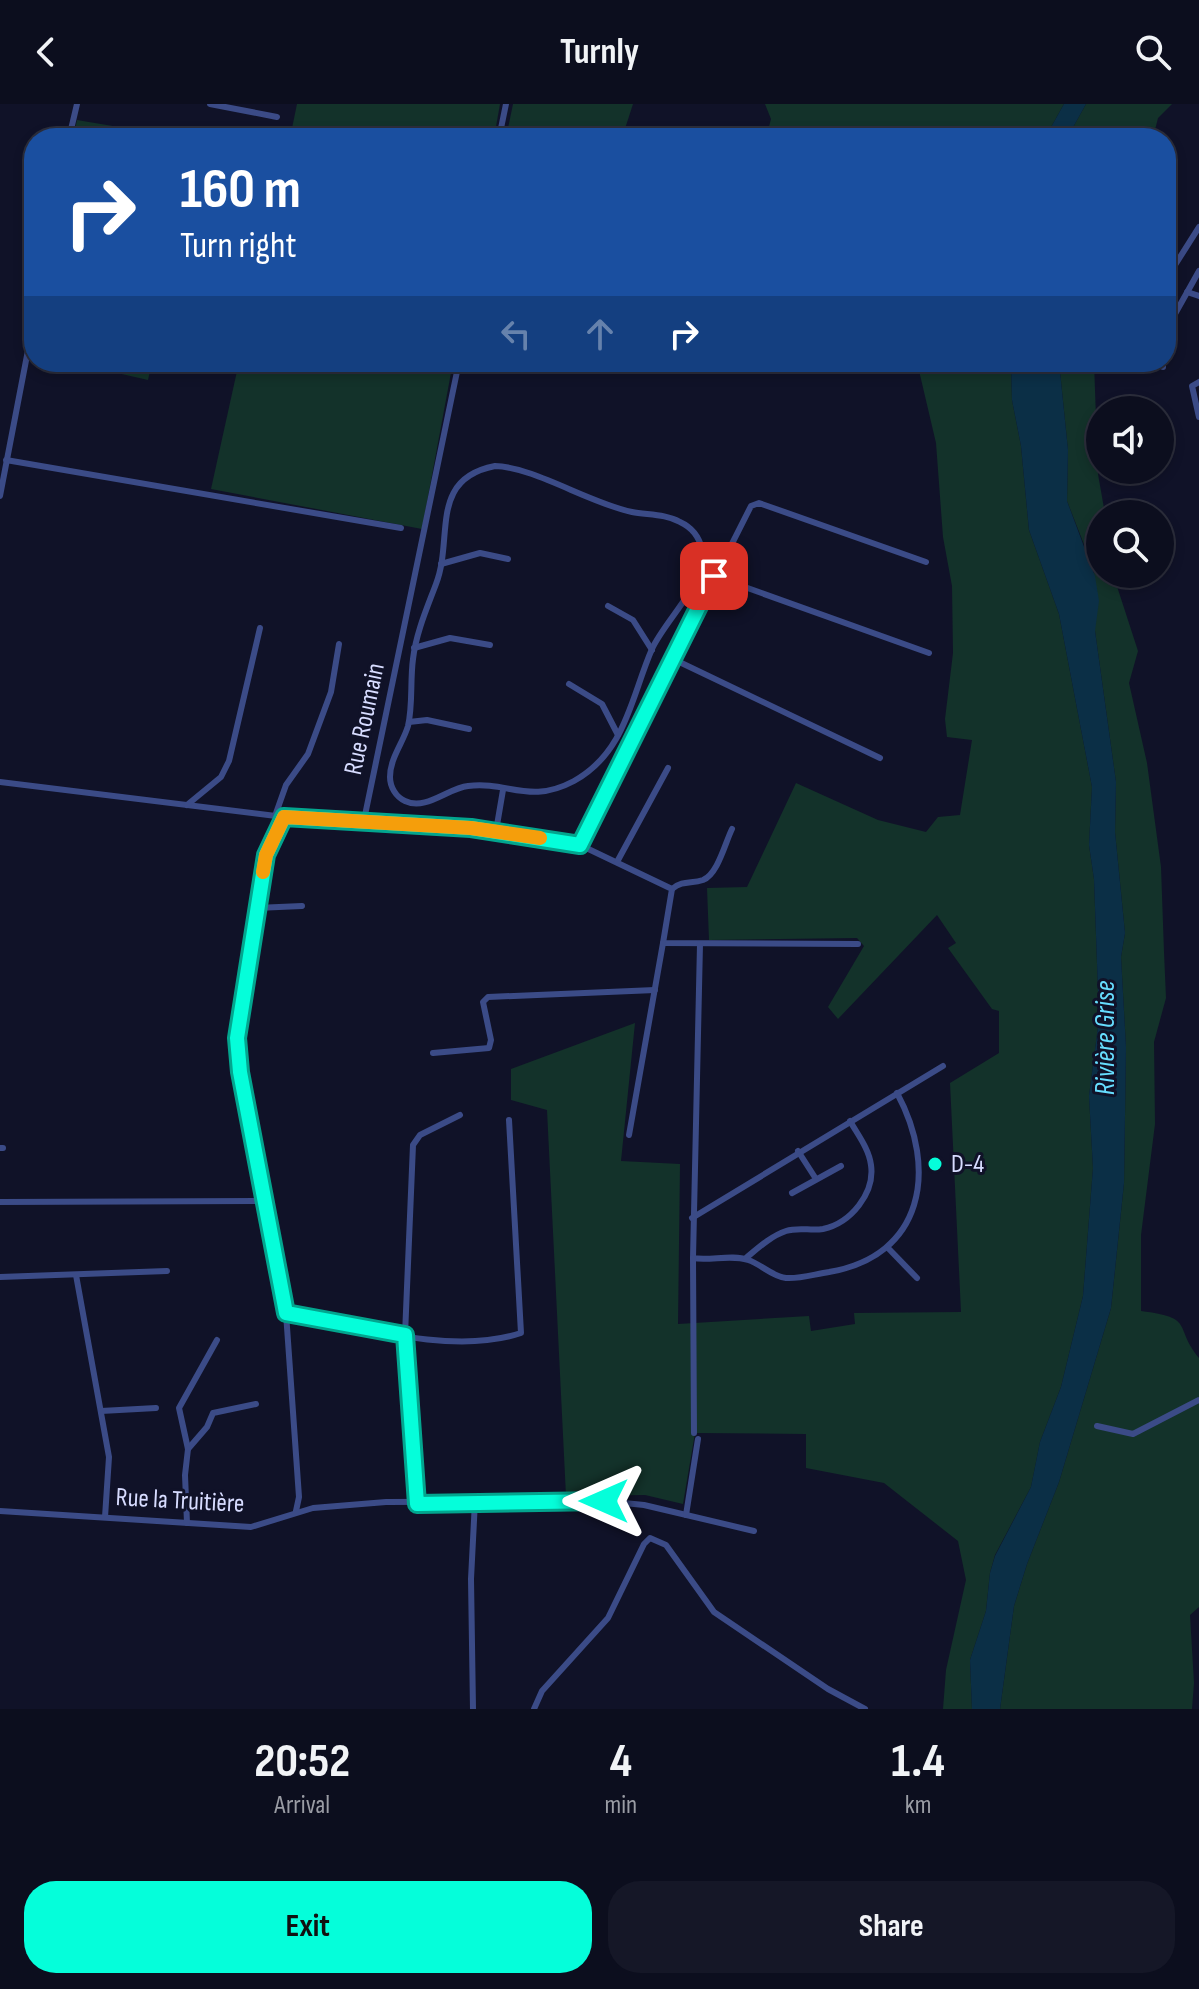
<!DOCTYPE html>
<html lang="en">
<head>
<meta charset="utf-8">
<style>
  body { margin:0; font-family:"Sofia Sans Condensed",sans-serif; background:#151727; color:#f1f3f6; height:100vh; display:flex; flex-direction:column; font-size:30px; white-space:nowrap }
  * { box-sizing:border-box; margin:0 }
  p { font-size:26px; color:#9a9ca4 }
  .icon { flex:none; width:44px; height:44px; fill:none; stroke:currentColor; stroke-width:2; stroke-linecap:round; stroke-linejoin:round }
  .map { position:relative; height:1605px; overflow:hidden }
  .panel { display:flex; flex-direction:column; background:#0c0e1e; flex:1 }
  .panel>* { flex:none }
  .guide { position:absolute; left:24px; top:24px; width:1152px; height:244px; border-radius:32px; box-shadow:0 4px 12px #0003,0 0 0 2px #2c2e3c; background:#1a4fa0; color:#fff; overflow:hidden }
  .fabs { position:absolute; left:1086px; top:292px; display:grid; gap:16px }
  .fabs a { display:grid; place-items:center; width:88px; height:88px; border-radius:50%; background:#0c0e1e; box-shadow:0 4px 12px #0003,0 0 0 2px #2c2e3c; font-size:40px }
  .pin { position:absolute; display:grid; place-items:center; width:68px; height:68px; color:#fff; margin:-34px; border-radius:16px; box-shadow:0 4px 12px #0006 }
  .me { position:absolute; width:88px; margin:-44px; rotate:270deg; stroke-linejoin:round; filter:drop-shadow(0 0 6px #0008) }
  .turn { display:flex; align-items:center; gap:28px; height:168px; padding:0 24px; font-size:36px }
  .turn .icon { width:104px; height:104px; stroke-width:2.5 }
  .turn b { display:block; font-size:56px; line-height:68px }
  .lanes { display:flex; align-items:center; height:76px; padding:0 24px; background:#0003; justify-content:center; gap:40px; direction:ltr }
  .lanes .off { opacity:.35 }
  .eta { display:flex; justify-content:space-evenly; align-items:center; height:136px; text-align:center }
  .eta b { font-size:48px; font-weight:700; line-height:56px }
  .button { display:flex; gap:16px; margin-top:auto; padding:16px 24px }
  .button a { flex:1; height:92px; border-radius:32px; background:#05feda; color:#111; font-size:32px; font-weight:700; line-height:92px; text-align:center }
  .button a+a { background:#151727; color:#f1f3f6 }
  header { display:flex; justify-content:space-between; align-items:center; height:104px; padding:0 24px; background:#0c0e1e; font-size:36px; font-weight:700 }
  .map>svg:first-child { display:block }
  .green { fill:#13322a }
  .water { fill:#0b2f46 }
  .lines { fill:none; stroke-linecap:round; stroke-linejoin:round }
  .street { stroke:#3b4b87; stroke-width:6 }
  .route-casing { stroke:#03a58e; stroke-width:20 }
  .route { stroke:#05feda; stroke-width:14 }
  .slow { stroke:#f59e0b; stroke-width:14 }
  .poi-dot { fill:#05feda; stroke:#101228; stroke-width:3 }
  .labels { text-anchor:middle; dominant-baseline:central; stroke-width:6; stroke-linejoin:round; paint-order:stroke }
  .street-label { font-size:26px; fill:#d7dcff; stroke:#101228 }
  .poi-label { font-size:26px; fill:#d7dcff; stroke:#101228; text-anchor:start }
  .water-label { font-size:28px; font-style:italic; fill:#66ddfe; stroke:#101228 }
</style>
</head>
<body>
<header><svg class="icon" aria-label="back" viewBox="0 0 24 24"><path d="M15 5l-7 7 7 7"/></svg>Turnly<svg class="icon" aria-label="search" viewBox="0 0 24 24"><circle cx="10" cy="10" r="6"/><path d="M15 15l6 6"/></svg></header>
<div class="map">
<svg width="1199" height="1605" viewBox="0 0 1199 1605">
  <rect width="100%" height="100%" fill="#101228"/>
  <g class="green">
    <polygon points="297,0 500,0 494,34 290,34"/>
    <polygon points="513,0 633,0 622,34 506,34"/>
    <polygon points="765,0 1064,0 1045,34 766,34 771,15"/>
    <polygon points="1086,0 1172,0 1158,14 1153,34 1067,34"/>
    <polygon points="77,16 184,34 73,34"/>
    <polygon points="69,258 152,258 148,276"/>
    <polygon points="239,258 453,258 422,425 211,385"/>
    <polygon points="917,258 1011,258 1012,296 1021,342 1029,426 1059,510 1092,683 1089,741 1094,775 1099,915 1089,992 1093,1064 1083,1192 1061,1283 1040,1338 1031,1383 995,1451 990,1469 986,1507 970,1556 972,1605 943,1605 946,1566 966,1476 958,1437 884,1379 806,1364 806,1330 695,1329 683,1400 645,1391 566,1392 547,1006 511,996 511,965 635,919 621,1057 680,1060 678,1220 809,1212 811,1227 855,1220 854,1209 961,1208 950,979 999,949 999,907 992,905 948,844 956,839 937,811 838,915 828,903 864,842 857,834 709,836 707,784 747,783 796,679 878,716 926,728 938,713 960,711 972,636 947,633 945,615 953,549 952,482 943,433 936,339"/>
    <path d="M1059 258H1094L1098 370 1105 410H1100V470H1113L1138 547 1129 579 1147 659 1161 763 1164 848 1166 894 1154 938 1155 1020 1141 1131V1207C1196 1214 1173 1222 1199 1254V1503L1190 1511 1194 1579 1192 1605H1000L1014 1502 1027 1460 1059 1378 1111 1204 1124 1079 1126 943 1121 853 1125 829 1115 728 1116 678 1095 527 1094 466 1067 397 1068 346Z"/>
  </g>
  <g class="water">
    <polygon points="1064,0 1086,0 1067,34 1045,34"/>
    <polygon points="1011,258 1059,258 1068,346 1067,397 1095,472 1099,497 1095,527 1116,678 1115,728 1125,829 1121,853 1126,943 1124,1079 1111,1204 1059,1378 1027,1460 1014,1502 1000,1605 972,1605 970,1556 986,1507 990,1469 995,1452 1031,1383 1040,1338 1061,1283 1083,1192 1093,1064 1089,992 1099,915 1094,775 1089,741 1092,683 1059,510 1029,426 1021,342 1012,296"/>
  </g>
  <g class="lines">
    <g class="street">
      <polyline points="210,0 277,13"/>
      <polyline points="69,34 77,0"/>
      <polyline points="499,34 506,0"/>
      <polyline points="1170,169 1199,123"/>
      <polyline points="1187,188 1199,192"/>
      <polyline points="1166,226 1199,167"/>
      <polyline points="1163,258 1163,263"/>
      <polyline points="1199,278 1192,282 1199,313"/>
      <polyline points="6,356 401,424"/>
      <path d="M495 362C534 363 589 399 632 408 647 411 666 410 680 418 691 423 699 433 702 445 710 475 665 516 652 545 631 593 626 648 574 677 529 701 509 677 468 682 448 684 426 707 405 697 396 693 390 683 390 673 390 654 403 639 408 622 413 601 410 577 413 555 416 529 427 504 436 480 454 434 428 375 495 362Z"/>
      <polyline points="0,392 34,215"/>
      <polyline points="441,460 480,449 508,455"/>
      <polyline points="714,472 929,549"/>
      <polyline points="608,502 633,516 652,546"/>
      <polyline points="414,544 450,534 490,541"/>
      <polyline points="671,554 880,654"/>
      <polyline points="569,580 602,600 618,631"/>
      <polyline points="409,618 427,616 469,625"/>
      <polyline points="0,678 284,713 364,716 522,731 580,741 672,785 663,839 858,840"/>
      <polyline points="187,701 221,673 229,657 260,524"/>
      <polyline points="275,712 286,681 308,650 331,588 339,540"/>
      <path d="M284 713C252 781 234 893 240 968L286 1209 299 1393 296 1407"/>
      <polyline points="364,716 459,258"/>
      <polyline points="496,727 503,686"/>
      <polyline points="580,741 751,402 759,399 926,458"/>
      <polyline points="617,758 668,664"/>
      <path d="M672 785C683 776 691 780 703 776 718 770 725 739 732 725"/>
      <polyline points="256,804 302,802"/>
      <path d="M700 840 693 1154C710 1157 732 1150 748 1156 761 1160 771 1172 786 1174 800 1175 815 1170 829 1168 924 1152 938 1065 897 989"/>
      <polyline points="433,949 489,944 491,936 483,898 488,893 655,886"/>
      <polyline points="629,1031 663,839"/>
      <polyline points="0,1044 3,1044"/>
      <polyline points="798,1047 816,1075"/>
      <polyline points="792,1089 841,1062"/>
      <polyline points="0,1098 267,1097"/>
      <polyline points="692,1114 943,962"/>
      <polyline points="888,1144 917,1174"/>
      <polyline points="693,1154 694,1329"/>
      <path d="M746 1154C758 1144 771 1132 786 1127 798 1123 811 1127 823 1125 851 1119 875 1089 871 1061 869 1045 858 1031 850 1017"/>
      <polyline points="76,1171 109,1353 105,1413"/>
      <polyline points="0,1173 167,1167"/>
      <path d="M286 1209C355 1222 453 1252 521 1229L509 1016"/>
      <polyline points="101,1307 156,1304"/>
      <polyline points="1097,1322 1133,1330 1199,1296"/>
      <polyline points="188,1345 207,1323 213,1309 256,1300"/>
      <polyline points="417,1400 405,1231 413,1041 420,1031 460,1011"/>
      <polyline points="0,1407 251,1423 313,1404 386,1398 604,1397 644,1401 754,1427"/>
      <polyline points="686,1411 698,1335"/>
      <polyline points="187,1419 185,1371 188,1345 179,1304 217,1236"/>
      <polyline points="473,1605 471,1475 475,1397"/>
      <polyline points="534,1605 542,1587 608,1514 644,1440 650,1434 666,1441 714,1508 828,1585 865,1605"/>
    </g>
  </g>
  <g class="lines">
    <g class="route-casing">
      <polyline id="route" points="604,1397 417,1400 405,1231 286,1209 240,968 237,934 266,751 284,713 471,724 580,741 714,472"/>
    </g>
    <use href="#route" class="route"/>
    <polyline class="slow" points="263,768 266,751 284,713 471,724 540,734"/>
  </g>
  <circle class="poi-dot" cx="935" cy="1060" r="8"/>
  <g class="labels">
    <g class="street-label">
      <text transform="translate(365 615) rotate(-78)">Rue Roumain</text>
      <text transform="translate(180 1397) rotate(3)">Rue la Truitière</text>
    </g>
    <g class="poi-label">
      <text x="951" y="1060">D-4</text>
    </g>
    <g class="water-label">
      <text transform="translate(1105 934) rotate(-90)">Rivière Grise</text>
    </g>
  </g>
</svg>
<div class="fabs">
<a><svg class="icon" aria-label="sound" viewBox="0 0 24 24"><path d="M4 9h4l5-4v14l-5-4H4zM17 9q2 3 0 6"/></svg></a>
<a><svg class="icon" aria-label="search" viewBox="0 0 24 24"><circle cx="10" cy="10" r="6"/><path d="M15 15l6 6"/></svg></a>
</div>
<div class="pin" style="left:714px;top:472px;background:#d93025"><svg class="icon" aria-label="arrive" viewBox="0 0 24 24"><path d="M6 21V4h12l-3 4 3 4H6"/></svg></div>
<svg class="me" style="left:604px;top:1397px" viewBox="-20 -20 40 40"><path d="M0-17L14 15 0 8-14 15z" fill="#05feda" stroke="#fff" stroke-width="4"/></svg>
<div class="guide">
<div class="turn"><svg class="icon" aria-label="right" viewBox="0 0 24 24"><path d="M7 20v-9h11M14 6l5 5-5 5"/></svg><div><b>160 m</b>Turn right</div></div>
<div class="lanes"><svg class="icon off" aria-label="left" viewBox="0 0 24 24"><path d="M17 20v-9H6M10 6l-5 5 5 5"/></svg><svg class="icon off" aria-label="ahead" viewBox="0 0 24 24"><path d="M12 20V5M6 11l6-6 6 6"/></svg><svg class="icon" aria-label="right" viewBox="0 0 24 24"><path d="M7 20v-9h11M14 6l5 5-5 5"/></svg></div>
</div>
</div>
<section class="panel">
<div class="eta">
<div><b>20:52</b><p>Arrival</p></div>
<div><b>4</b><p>min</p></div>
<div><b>1.4</b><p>km</p></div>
</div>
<div class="button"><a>Exit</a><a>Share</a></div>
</section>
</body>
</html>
